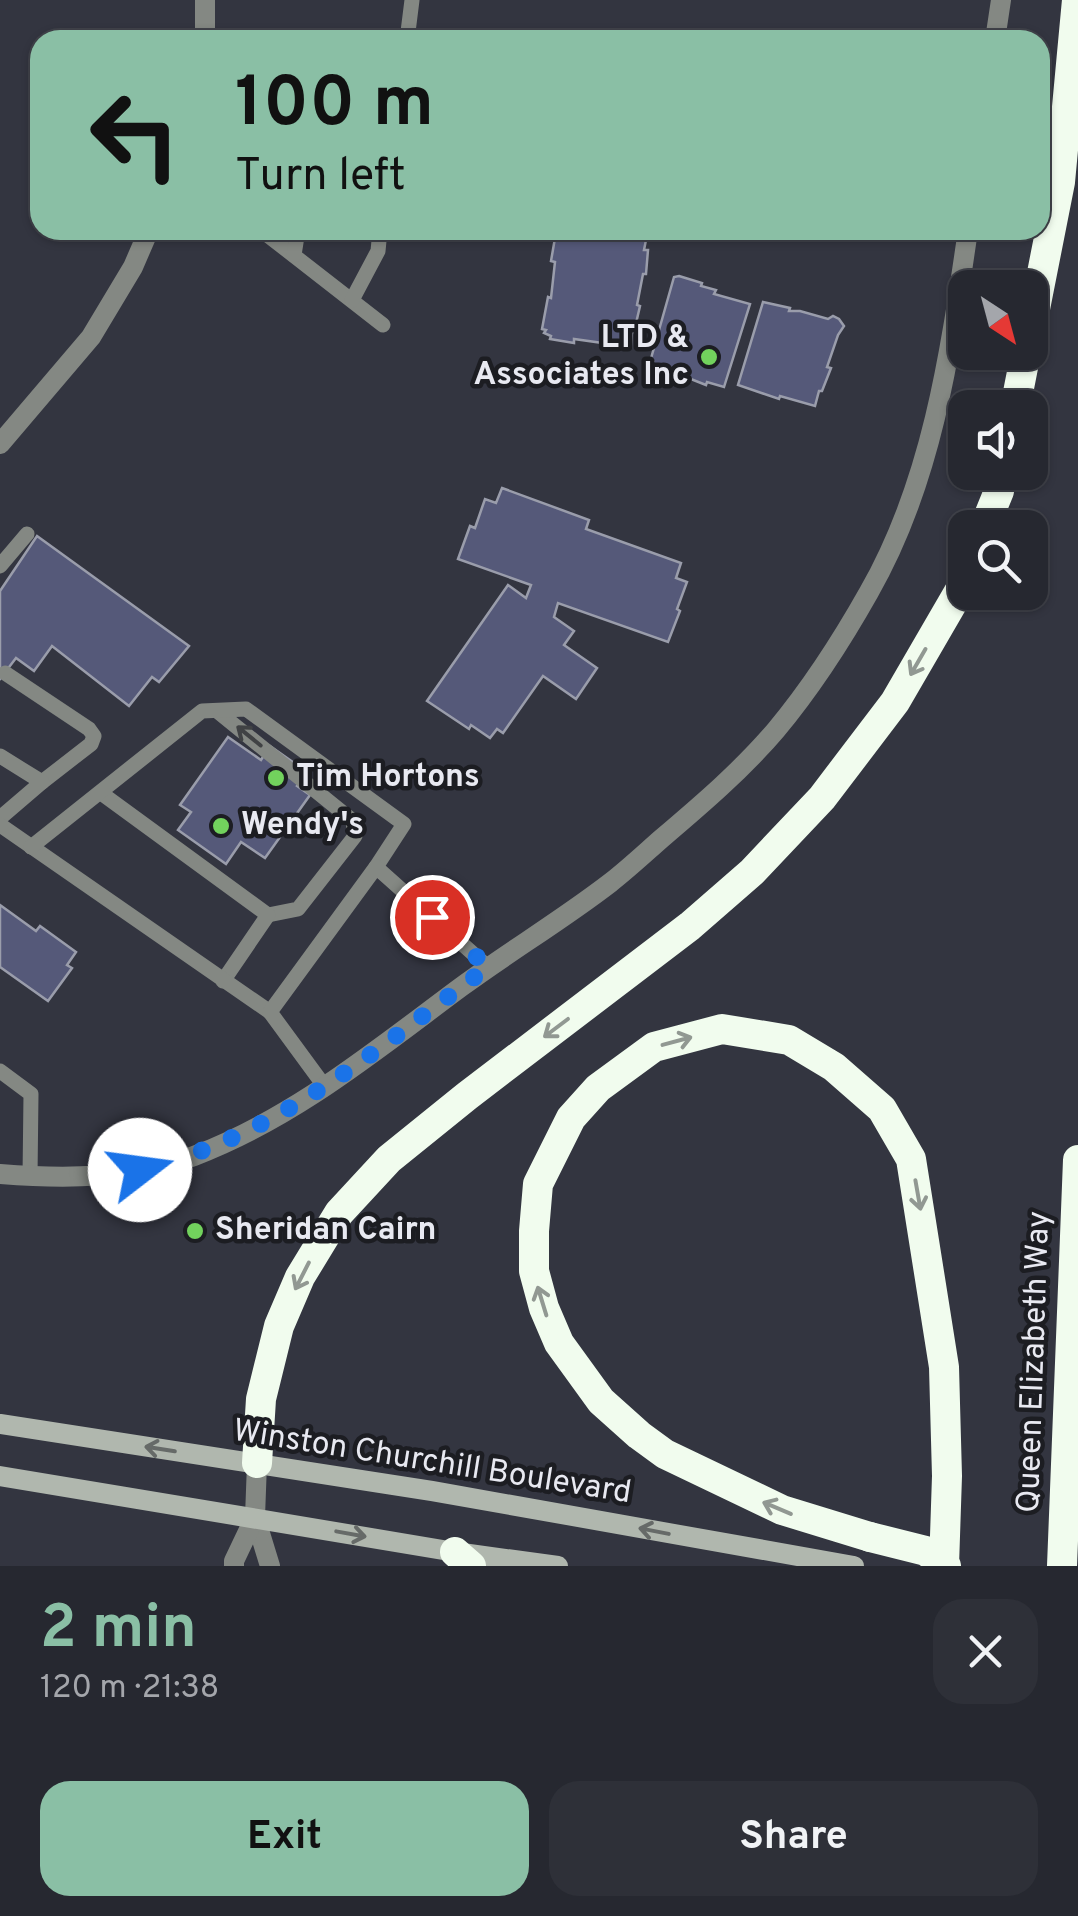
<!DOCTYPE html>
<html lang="en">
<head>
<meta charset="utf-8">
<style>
  body { margin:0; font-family:Overpass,sans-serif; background:#2e3038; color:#f1f3f6; height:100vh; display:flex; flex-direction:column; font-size:38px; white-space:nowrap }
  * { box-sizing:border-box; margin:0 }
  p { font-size:32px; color:#a4a6ab }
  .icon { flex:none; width:55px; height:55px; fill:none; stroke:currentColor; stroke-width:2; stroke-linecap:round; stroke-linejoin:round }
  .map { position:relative; height:1566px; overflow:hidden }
  .side { display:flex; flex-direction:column; background:#262830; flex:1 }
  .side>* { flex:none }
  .top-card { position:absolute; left:30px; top:30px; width:1020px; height:210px; border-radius:30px; box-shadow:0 2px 8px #0004,0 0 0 2px #42444c; background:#8abfa5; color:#111; overflow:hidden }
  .needle { width:65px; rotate:144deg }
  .controls { position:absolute; left:948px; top:270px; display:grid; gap:20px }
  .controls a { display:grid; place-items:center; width:100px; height:100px; border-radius:20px; background:#262830; box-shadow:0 2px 8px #0004,0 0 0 2px #42444c; font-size:50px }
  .pin { position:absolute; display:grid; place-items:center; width:85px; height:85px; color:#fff; margin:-42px; border:5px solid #fff; border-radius:50%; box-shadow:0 2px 10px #0007 }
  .me { position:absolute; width:110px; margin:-55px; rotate:75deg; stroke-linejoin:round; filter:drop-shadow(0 0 8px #0008) }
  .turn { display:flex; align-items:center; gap:35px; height:210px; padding:0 40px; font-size:45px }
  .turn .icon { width:130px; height:130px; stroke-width:2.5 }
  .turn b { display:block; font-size:70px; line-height:85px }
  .round { display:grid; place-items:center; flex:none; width:105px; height:105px; border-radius:30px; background:#2e3038 }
  .head { display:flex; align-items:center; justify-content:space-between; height:170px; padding:0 40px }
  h1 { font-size:60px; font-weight:700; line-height:75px; color:#8abfa5 }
  .primary-button { display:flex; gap:20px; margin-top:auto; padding:20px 40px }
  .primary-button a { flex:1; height:115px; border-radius:30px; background:#8abfa5; color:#111; font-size:40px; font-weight:700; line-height:115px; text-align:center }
  .primary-button a+a { background:#2e3038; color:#f1f3f6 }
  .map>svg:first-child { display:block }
  .building { fill:#555979; stroke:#9a9dab; stroke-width:2.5 }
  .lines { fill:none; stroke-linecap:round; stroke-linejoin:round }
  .service { stroke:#848883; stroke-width:15 }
  .tertiary { stroke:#848883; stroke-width:20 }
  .secondary { stroke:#b0b7ae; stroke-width:20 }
  .motorway { stroke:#f1fcee; stroke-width:30 }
  .motorway-bridge { stroke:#f1fcee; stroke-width:30 }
  .oneway { stroke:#919892 }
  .oneway2 { stroke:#404244 }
  .oneway3 { stroke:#666a68 }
  .route { stroke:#1a73e8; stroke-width:18; stroke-dasharray:0 32.4 }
  .poi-dot { fill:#72d25d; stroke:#1c1d22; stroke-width:4 }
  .labels { text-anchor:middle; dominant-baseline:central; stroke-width:9; stroke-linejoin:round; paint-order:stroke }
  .poi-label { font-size:32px; font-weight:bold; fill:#e8e9f1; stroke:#1c1d22; text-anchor:start }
  .street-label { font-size:32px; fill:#e8e9f1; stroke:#1c1d22 }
</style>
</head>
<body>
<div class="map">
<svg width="1078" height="1566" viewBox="0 0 1078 1566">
  <rect width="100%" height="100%" fill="#333540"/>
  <g class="building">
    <polygon points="560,230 648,230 644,250 648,250 646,274 643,274 637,305 640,306 634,332 632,332 631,347 574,339 574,343 550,339 551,336 544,333 546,330 542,329 548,297 551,298 555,262 551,261 555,238 558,237"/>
    <polygon points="679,276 702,283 701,286 716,290 714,294 750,304 724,387 707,382 706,385 683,376 686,372 676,369 675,372 651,365 653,362 650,362 674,277"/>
    <polygon points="763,302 790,308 789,311 800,311 828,319 833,316 839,319 844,326 838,335 827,367 831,368 822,391 819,391 815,406 780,396 779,399 738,385"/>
    <polygon points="502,488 589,520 586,529 681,563 676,578 687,582 677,609 680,611 668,642 558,603 554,617 574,631 564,645 597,668 576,699 543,676 503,733 497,729 490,738 471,725 469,729 427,701 508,585 526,598 531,585 458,559 470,526 475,528 485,499 496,503"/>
    <polygon points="37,536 189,646 159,682 152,677 129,706 52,646 34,671 16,658 0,679 0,591"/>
    <polygon points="228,737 261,760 270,746 307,772 297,786 310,795 265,858 241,842 226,864 178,830 191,812 180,805"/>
    <polygon points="0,905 36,931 40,926 76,952 67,965 72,968 48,1001 0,967"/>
  </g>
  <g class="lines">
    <g class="service">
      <polyline points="407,40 412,0"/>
      <polyline points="261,230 383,325"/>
      <polyline points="294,255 298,230"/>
      <polyline points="352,300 378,251 380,230"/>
      <polyline points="0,566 27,534"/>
      <polyline points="5,673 89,729 94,736 91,744 42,782"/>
      <polyline points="217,711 353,821 355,836 298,909 268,915"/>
      <polyline points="0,756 42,782 0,818"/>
      <polyline points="101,793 268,915 223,981"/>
      <polyline points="0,825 270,1012"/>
      <polyline points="31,847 202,711 246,709 404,824 376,867"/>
      <polyline points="0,1071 31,1094 30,1177"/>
      <polyline points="325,1087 270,1012 376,867 488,967"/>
    </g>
    <g class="tertiary">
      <polyline points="205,40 205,0"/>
      <polyline points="995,40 1001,0"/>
      <polyline points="0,444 91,337 133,267 149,230"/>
      <path d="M0 1174C65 1179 131 1179 194 1156 294 1118 376 1050 461 987 510 951 562 920 610 883 628 869 644 854 661 839 701 805 742 770 776 730 811 688 842 640 869 592 932 482 950 354 968 230"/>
      <polyline points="257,1463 255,1517 270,1566"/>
      <polyline points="234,1566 234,1561 255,1517"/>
    </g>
    <g class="secondary">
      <polyline points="0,1424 432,1491 854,1566"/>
      <polyline points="0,1476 455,1552 558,1566"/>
    </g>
    <g class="motorway">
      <polyline points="1030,334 1060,182 1077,0"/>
      <polyline points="1015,408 1026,352"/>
      <polyline points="984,528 999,491 1002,472"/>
      <polyline points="257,1463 261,1399 279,1326 300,1277 339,1213 389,1159 467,1096 690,926 752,872 822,798 895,702 960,590 965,576"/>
      <polyline points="870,1537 782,1510 665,1454 639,1435 601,1401 559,1343 544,1308 534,1271 534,1231 538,1184 571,1118 598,1088 654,1047 722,1029 789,1040 834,1067 882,1109 911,1159 944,1367 947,1476 944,1566"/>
      <polyline points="455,1552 471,1566"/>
      <polyline points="1062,1566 1078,1160"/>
    </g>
    <polyline class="motorway-bridge" points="870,1537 926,1551 946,1566"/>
  </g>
  <defs><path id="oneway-shaft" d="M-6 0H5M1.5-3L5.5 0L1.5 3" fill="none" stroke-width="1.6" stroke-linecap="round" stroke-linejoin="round" transform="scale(2.5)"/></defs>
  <g class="oneway">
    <use href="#oneway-shaft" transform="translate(918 662) rotate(120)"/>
    <use href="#oneway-shaft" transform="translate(556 1028) rotate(143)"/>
    <use href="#oneway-shaft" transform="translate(677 1041) rotate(-15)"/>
    <use href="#oneway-shaft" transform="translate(918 1195) rotate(80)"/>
    <use href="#oneway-shaft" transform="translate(302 1276) rotate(117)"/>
    <use href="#oneway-shaft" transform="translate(542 1301) rotate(-107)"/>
    <use href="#oneway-shaft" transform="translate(777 1508) rotate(-157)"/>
  </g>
  <use class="oneway2" href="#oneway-shaft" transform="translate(249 736) rotate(-141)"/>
  <g class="oneway3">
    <use href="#oneway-shaft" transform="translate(160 1449) rotate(-171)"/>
    <use href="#oneway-shaft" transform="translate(654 1531) rotate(-169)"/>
    <use href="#oneway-shaft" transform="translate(351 1534) rotate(10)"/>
  </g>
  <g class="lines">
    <path class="route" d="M140 1170C279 1136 376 1049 488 967L432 917"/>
  </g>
  <g class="poi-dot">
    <circle cx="709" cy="357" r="10"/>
    <circle cx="276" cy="778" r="10"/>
    <circle cx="221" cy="826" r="10"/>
    <circle cx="195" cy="1231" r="10"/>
  </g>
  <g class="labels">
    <g class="poi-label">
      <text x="689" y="339" text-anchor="end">LTD &amp;<tspan x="689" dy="37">Associates Inc</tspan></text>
      <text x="296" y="778">Tim Hortons</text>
      <text x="241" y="826">Wendy's</text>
      <text x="215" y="1231">Sheridan Cairn</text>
    </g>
    <g class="street-label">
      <text transform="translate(1035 1362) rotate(-88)">Queen Elizabeth Way</text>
      <text transform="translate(432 1463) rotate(9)">Winston Churchill Boulevard</text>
    </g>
  </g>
</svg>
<div class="controls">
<a><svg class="needle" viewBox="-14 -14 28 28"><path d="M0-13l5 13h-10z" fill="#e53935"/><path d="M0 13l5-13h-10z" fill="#a4a6ab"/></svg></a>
<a><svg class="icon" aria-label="sound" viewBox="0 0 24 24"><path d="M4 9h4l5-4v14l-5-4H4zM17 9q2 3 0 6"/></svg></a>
<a><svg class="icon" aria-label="search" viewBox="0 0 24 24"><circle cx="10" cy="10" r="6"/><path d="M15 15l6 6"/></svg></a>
</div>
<div class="pin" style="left:432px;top:917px;background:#d93025"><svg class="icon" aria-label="arrive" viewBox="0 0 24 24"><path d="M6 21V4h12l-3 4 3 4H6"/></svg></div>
<svg class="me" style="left:140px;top:1170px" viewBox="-20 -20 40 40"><circle r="19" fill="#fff"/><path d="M0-13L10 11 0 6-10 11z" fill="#1a73e8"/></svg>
<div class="top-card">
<div class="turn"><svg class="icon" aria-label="left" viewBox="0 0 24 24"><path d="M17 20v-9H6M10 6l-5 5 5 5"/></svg><div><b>100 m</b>Turn left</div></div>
</div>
</div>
<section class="side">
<div class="head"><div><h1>2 min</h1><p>120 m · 21:38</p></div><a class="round"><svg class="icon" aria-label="close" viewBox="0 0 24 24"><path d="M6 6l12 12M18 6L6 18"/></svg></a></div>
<div class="primary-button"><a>Exit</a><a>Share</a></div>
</section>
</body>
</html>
